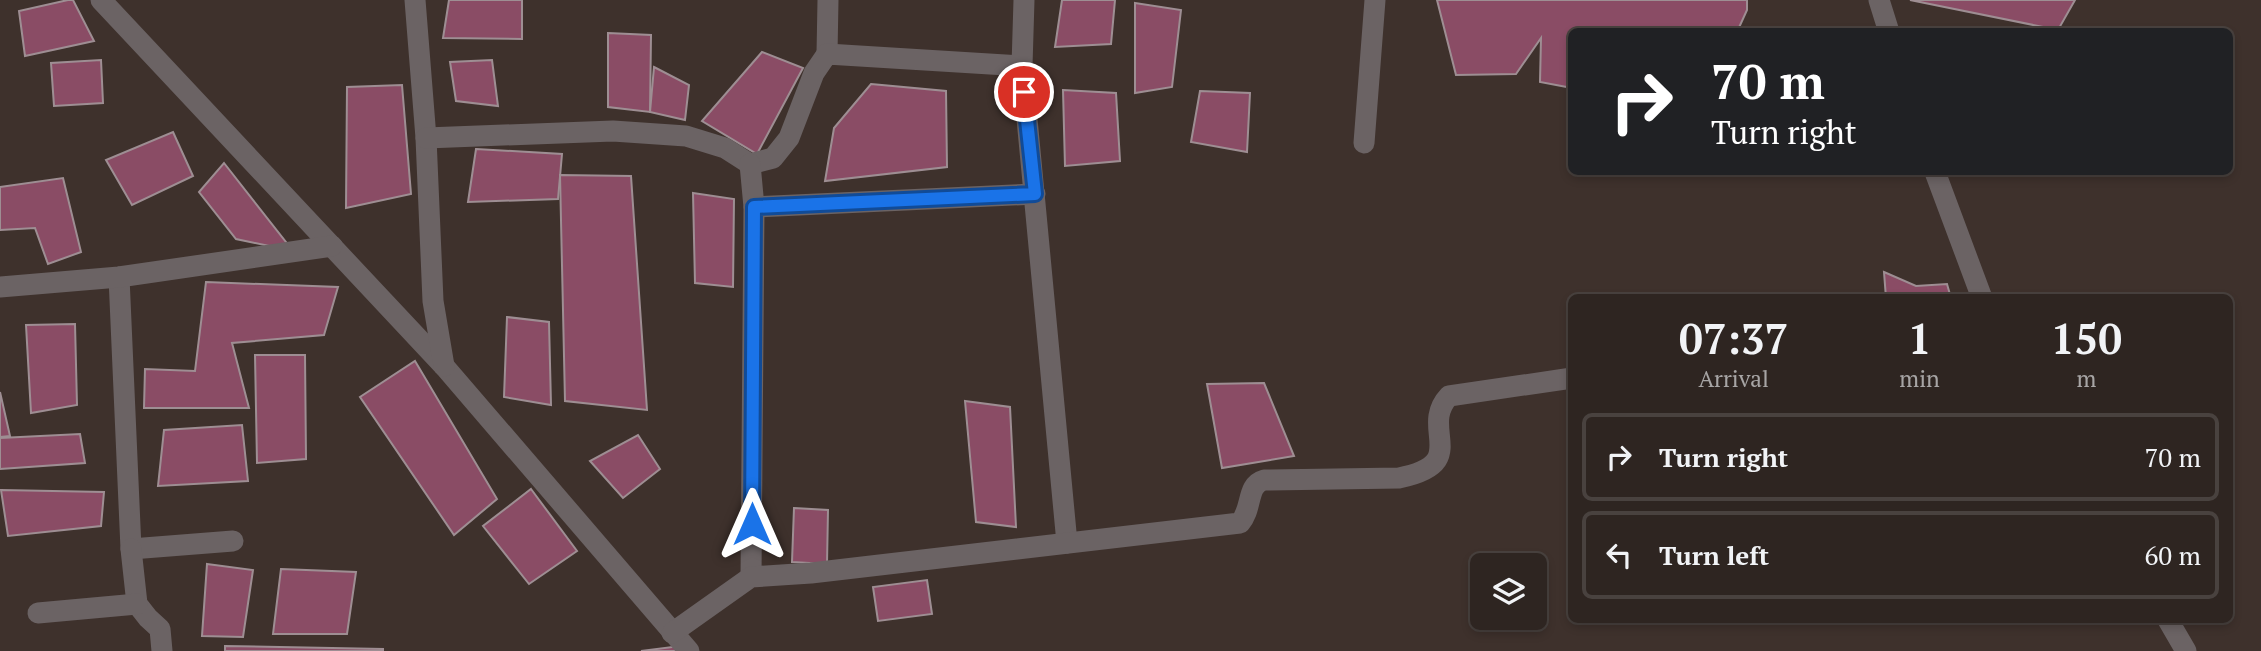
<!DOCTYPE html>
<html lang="en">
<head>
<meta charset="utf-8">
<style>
  body { margin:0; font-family:"PT Serif",serif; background:#3a312e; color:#f1f3f6; height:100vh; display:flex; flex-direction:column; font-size:26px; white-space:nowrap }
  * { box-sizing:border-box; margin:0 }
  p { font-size:23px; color:#a7a5a5 }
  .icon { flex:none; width:38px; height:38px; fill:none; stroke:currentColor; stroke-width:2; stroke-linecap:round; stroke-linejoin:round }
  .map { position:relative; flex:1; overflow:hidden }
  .drawer { position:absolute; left:1568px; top:294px; width:665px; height:329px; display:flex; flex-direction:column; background:#2e2521; border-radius:10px; box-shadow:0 4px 10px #0003,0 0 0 2px #49423f }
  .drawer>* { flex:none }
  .hud { position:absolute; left:1568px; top:28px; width:665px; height:147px; border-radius:10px; box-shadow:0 4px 10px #0003,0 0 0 2px #49423f; background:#202124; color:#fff; overflow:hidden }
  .buttons { position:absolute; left:1470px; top:553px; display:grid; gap:14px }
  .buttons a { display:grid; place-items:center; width:77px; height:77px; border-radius:10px; background:#2e2521; box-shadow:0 4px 10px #0003,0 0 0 2px #49423f; font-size:35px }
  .pin { position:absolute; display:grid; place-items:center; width:60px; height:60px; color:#fff; margin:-30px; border:4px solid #fff; border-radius:50%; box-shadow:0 2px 7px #0007 }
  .me { position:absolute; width:77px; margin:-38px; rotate:0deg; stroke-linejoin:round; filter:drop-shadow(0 0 5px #0008) }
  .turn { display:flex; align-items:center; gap:24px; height:147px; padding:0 28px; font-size:32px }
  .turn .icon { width:91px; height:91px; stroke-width:2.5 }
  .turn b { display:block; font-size:49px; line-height:60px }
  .eta { display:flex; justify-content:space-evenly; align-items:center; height:119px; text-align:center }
  .eta b { font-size:42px; font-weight:600; line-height:49px }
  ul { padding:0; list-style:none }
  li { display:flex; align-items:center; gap:21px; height:88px; margin:0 14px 10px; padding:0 14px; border:4px solid #49423f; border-radius:10px }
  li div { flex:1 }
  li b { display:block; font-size:26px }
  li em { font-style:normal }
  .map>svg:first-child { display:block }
  .building { fill:#8a4c65; stroke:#9e8e93; stroke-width:2 }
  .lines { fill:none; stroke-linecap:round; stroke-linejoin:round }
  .minor { stroke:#6b6364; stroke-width:21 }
  .route-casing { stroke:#114b97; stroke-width:18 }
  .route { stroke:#1a73e8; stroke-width:12 }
</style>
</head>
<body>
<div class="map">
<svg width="2261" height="651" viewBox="0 0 2261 651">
  <rect width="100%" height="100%" fill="#3e312c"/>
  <g class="building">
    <polygon points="68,0 73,0 94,41 25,56 19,11"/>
    <polygon points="449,0 522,0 522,39 443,38"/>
    <polygon points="1062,0 1115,0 1111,44 1055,47"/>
    <polygon points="1437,0 1747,0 1747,10 1737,32 1572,32 1572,88 1540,82 1541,38 1516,74 1456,75"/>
    <polygon points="1910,0 2075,0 2058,30"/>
    <polygon points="1135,3 1181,10 1172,87 1135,93"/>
    <polygon points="608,33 651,35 650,112 608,107"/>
    <polygon points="762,52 803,68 757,154 702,121"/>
    <polygon points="101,60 103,103 54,106 51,63"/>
    <polygon points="492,60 498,106 456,101 450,62"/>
    <polygon points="654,67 689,85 685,120 650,112"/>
    <polygon points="871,84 946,91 947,167 825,181 834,128"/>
    <polygon points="402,85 411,194 346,208 347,87"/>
    <polygon points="1063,90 1116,93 1120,161 1065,166"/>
    <polygon points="1200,91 1250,93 1247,152 1191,142"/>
    <polygon points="173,132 193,176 132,205 106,160"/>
    <polygon points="476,149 562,154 558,199 468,202"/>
    <polygon points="224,163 293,251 236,239 199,192"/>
    <polygon points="560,175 631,176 647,410 565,401"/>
    <polygon points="63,178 81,252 48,264 35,228 0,230 0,187"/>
    <polygon points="693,193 734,199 733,287 695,283"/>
    <polygon points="1884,272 1916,286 1947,284 1951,298 1886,298"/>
    <polygon points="206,282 338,287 324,335 232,343 249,408 144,408 145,369 195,371"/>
    <polygon points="507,317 549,322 551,405 504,397"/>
    <polygon points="75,324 77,405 31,413 26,325"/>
    <polygon points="255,355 305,355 306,459 257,463"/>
    <polygon points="415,361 497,499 454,535 360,397"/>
    <polygon points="1264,383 1294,456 1222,468 1207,384"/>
    <polygon points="0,392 10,436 0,437"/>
    <polygon points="965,401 1010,407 1016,527 976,522"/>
    <polygon points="242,425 248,481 158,486 164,430"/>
    <polygon points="80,434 85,463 0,469 0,438"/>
    <polygon points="638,435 660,469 623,498 590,461"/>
    <polygon points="531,489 577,551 529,584 483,526"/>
    <polygon points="1,490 104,492 101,526 8,536"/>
    <polygon points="794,508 828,510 827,564 792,562"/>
    <polygon points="207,564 253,570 243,637 202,636"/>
    <polygon points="281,569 356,572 347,634 273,634"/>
    <polygon points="927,580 932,614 878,621 873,587"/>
    <polygon points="225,646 383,649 383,651 225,651"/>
    <polygon points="680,646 681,651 641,651"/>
  </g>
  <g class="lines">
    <g class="minor">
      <polyline points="101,0 444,366 689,651"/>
      <polyline points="415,0 426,138 433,301 444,366"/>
      <polyline points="1879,0 1889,32"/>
      <polyline points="827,54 828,0"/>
      <polyline points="1022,66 1067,543"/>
      <polyline points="426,138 613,131 686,136 725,148 750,164 773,158 789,138 814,73 827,54 1022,66 1024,0"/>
      <polyline points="1364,143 1375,0"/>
      <polyline points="750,164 754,207 751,577"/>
      <polyline points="1935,172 1982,298"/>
      <polyline points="754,207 1035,194"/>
      <polyline points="119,277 131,549 233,541"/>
      <polyline points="0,287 119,277 332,246"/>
      <polyline points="131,549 137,604 148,618 160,629 162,651"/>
      <polyline points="38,613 137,604"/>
      <polyline points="2168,620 2186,651"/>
      <path d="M672 633 751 577 811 573 1240 523C1253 508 1246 485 1264 480L1399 478C1473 463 1418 429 1449 396L1572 378"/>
    </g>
  </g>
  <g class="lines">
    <g class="route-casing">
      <polyline id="route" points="752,524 754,207 1035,194 1024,92"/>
    </g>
    <use href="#route" class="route"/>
  </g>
</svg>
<div class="buttons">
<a><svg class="icon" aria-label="layers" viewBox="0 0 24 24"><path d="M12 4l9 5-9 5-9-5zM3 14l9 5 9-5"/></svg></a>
</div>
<div class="pin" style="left:1024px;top:92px;background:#d93025"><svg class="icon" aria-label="arrive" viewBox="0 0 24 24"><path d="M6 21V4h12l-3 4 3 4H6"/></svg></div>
<svg class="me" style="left:752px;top:524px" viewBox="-20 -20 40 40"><path d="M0-17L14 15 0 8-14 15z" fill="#1a73e8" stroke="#fff" stroke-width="4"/></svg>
<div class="hud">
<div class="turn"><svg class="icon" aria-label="right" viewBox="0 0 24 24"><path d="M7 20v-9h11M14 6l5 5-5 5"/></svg><div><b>70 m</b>Turn right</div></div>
</div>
<section class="drawer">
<div class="eta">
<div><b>07:37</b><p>Arrival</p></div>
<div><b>1</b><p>min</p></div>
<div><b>150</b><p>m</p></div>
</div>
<ul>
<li><svg class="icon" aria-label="right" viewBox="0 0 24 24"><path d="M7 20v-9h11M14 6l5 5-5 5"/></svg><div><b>Turn right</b></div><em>70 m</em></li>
<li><svg class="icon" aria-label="left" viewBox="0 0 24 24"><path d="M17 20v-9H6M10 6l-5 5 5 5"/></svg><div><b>Turn left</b></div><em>60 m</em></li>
</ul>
</section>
</div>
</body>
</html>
